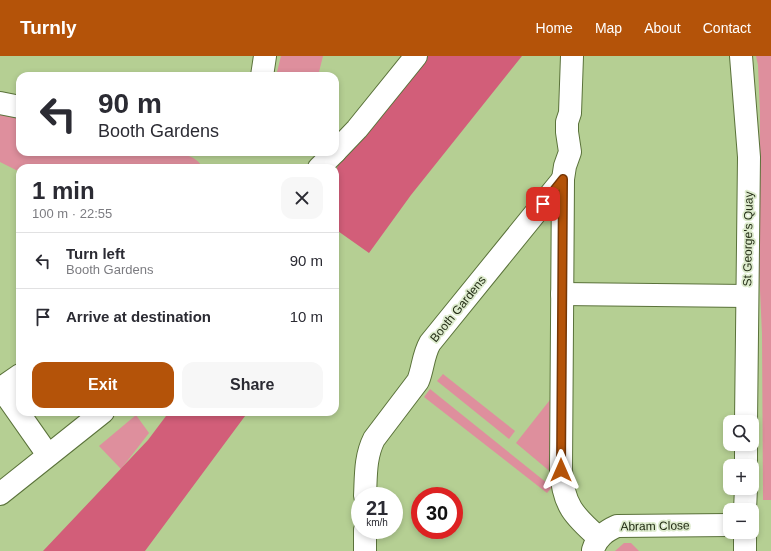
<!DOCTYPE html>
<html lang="en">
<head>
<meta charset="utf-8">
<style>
  body { margin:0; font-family:Arial,sans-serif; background:#f7f7f7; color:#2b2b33; height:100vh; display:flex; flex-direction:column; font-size:15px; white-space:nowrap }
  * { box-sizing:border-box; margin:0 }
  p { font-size:13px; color:#7c7c81 }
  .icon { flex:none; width:22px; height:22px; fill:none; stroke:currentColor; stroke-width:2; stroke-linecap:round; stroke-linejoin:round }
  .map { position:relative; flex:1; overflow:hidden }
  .panel { position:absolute; left:16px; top:108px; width:323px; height:252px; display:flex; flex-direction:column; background:#fff; border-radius:12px; box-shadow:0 2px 6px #0003 }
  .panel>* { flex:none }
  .banner { position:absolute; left:16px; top:16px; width:323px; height:84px; border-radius:12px; box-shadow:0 2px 6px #0003; background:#fff; color:#2b2b33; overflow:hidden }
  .tools { position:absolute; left:723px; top:359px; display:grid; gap:8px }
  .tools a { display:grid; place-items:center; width:36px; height:36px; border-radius:8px; background:#fff; box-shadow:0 2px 6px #0003; font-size:20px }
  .speed { position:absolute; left:351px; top:431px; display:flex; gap:8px; font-size:20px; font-weight:700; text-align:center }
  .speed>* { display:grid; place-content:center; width:52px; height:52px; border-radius:50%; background:#fff; box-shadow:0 2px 6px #0003; line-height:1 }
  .speed small { font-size:10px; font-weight:400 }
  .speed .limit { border:6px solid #d22; background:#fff; color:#111 }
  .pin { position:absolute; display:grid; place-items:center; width:34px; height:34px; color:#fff; margin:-17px; border-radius:8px; box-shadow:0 2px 6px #0006 }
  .me { position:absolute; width:44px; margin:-22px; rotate:0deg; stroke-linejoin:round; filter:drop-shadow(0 0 3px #0008) }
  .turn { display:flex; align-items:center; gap:14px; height:84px; padding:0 16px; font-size:18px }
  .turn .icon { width:52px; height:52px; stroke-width:2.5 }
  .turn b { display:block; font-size:28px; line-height:34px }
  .round { display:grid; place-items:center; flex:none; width:42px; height:42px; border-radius:12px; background:#f7f7f7 }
  .summary { display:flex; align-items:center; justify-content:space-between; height:68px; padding:0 16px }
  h1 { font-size:24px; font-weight:700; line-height:30px }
  .cta { display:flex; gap:8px; margin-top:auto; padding:8px 16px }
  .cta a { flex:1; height:46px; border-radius:12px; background:#b45309; color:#fff; font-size:16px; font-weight:700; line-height:46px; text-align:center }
  .cta a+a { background:#f7f7f7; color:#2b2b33 }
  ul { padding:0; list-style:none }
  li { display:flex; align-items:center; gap:12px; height:56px; padding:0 16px; border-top:1px solid #e1e1e2 }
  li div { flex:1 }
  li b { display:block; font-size:15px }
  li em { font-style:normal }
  header { display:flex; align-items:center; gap:24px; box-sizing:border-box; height:56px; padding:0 20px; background:#b45309; color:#fff }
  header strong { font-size:19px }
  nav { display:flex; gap:22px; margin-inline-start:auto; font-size:14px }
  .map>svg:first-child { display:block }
  .green { fill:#de8f9d }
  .forest { fill:#d25e79 }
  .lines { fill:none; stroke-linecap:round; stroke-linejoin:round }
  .minor-casing { stroke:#5a723a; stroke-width:24 }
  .minor { stroke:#fff; stroke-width:22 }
  .route-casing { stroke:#753606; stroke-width:10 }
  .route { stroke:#b45309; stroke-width:7 }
  .labels { text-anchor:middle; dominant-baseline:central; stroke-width:3.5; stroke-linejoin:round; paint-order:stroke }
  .street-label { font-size:12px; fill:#242e16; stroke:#ddebcd }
</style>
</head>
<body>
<header>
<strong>Turnly</strong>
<nav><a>Home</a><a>Map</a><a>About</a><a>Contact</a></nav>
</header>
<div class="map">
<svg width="771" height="495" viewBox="0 0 771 495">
  <rect width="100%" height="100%" fill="#b5cf93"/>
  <g class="green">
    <polygon points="281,0 323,0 318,20 276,20"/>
    <polygon points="756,0 771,0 771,444 763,444 762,278 759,212 760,57 758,9"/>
    <path d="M0 56 20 61V96H171C184 99 196 99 203 112H20V116L0 106Z"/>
    <polygon points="443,318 515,375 509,383 437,325"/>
    <polygon points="430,333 552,431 547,437 424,341"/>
    <polygon points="553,340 553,418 516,387"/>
    <polygon points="136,359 149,377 121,413 99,390"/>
    <polygon points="624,487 631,487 639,495 615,495"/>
  </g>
  <g class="forest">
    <polygon points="424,0 522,0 411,139 369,197 335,173 335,118 340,103"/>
    <polygon points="169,356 248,356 145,495 43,495 148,384"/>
  </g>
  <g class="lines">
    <g class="minor-casing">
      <g id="minor">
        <path d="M572 0 570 57 567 66V76L570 96 565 110 563 123 561 414C563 449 574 460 599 482"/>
        <polyline points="741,0 749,101 746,366"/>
        <polyline points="262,20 265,0"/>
        <polyline points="0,47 20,51"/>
        <polyline points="335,96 357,73 416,0"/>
        <polyline points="319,112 335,96"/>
        <polyline points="562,238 747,240"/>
        <polyline points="1,332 48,399"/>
        <polyline points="0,333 20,319"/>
        <polyline points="746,410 746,388"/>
        <polyline points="0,438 103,356"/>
        <path d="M365 440C366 420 365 401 374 383L418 325C423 313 423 299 430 287L563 123"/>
        <polyline points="745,454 746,432"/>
        <polyline points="745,476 745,495"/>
        <path d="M593 494C597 481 606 475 617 470L730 469"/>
        <polyline points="365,495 365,474"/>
      </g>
    </g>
    <use href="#minor" class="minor"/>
  </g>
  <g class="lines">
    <g class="route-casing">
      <polyline id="route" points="543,148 563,123 561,414"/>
    </g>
    <use href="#route" class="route"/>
  </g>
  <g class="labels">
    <g class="street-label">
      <text transform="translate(748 183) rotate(-89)">St George's Quay</text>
      <text transform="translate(458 253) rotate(-51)">Booth Gardens</text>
      <text transform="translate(655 470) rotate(-1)">Abram Close</text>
    </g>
  </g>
</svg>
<div class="tools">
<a><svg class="icon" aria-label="search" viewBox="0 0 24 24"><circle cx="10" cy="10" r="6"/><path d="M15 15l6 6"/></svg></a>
<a>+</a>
<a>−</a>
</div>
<div class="speed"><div>21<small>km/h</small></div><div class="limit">30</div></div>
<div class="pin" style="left:543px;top:148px;background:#d93025"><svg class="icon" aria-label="arrive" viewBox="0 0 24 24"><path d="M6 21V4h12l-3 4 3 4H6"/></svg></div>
<svg class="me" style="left:561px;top:414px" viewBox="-20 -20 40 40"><path d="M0-17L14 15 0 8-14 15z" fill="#b45309" stroke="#fff" stroke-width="4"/></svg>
<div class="banner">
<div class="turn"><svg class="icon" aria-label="left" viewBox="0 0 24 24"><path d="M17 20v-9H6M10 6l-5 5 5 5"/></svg><div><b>90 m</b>Booth Gardens</div></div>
</div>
<section class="panel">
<div class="summary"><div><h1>1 min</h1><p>100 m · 22:55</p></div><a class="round"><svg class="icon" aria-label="close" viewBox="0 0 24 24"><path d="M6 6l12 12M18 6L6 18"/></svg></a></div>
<ul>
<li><svg class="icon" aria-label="left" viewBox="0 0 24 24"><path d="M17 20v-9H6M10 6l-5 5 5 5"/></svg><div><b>Turn left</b><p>Booth Gardens</p></div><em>90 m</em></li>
<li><svg class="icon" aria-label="arrive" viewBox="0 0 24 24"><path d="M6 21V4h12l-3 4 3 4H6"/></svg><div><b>Arrive at destination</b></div><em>10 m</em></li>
</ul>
<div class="cta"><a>Exit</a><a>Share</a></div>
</section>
</div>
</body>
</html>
